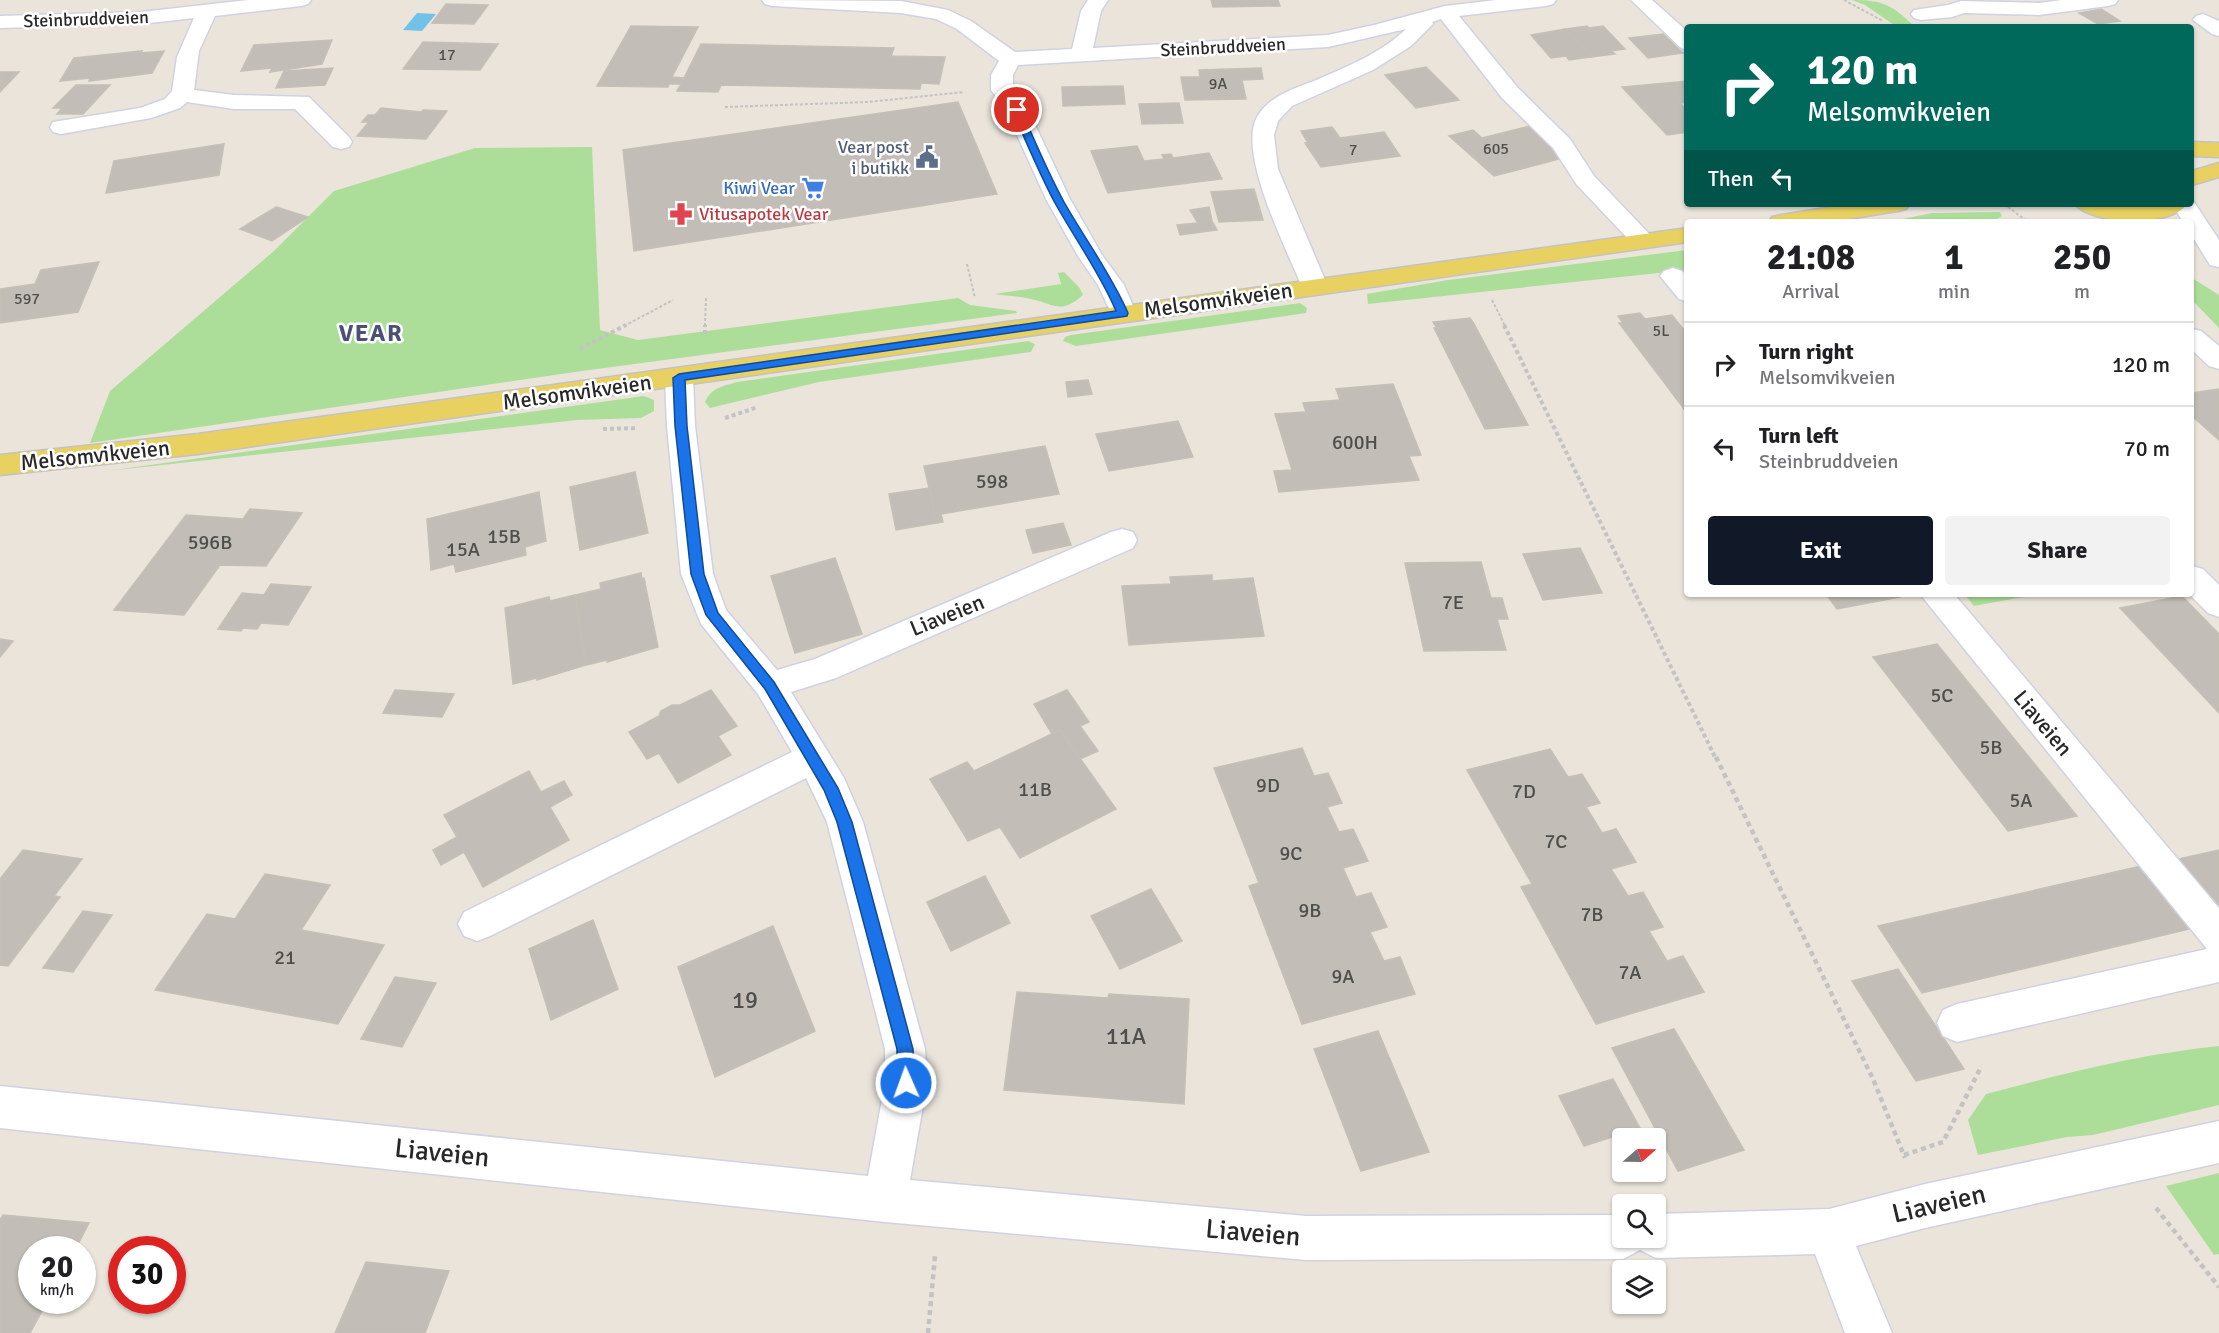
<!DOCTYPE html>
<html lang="en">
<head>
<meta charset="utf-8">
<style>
  body { margin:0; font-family:Signika,sans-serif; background:#f2f2f2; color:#202124; height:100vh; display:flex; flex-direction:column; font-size:22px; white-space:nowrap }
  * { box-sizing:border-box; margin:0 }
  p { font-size:20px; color:#757577 }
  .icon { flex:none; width:33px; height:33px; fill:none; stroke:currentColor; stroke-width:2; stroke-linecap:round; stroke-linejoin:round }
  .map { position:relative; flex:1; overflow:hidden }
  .side { position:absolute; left:1684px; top:219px; width:510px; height:378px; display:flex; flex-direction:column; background:#fff; border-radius:6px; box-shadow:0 2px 4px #0004 }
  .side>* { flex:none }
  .top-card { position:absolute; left:1684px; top:24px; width:510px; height:183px; border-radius:6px; box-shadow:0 2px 4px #0004; background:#00695c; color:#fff; overflow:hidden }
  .needle { width:39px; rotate:70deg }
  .controls { position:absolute; left:1612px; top:1128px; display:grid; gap:12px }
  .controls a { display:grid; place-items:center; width:54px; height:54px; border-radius:6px; background:#fff; box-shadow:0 2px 4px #0004; font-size:30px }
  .speed { position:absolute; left:18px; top:1236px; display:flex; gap:12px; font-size:30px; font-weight:700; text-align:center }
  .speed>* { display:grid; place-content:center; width:78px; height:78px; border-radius:50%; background:#fff; box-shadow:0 2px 4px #0004; line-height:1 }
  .speed small { font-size:15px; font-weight:400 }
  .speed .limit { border:9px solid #d22; background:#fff; color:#111 }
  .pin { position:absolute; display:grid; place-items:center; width:51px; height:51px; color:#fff; margin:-26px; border:3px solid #fff; border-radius:50%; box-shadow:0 2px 6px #0007 }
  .me { position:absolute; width:66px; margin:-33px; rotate:358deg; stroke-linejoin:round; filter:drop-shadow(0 0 4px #0008) }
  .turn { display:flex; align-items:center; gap:21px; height:126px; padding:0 24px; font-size:27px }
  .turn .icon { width:78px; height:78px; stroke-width:2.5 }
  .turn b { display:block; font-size:42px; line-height:51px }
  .then { display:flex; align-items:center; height:57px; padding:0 24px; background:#0003; gap:12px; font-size:22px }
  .eta { display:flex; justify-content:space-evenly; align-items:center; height:102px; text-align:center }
  .eta b { font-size:36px; font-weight:800; line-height:42px }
  .button { display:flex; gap:12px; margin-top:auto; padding:12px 24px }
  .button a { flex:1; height:69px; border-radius:6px; background:#111827; color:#fff; font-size:24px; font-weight:800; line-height:69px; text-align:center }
  .button a+a { background:#f2f2f2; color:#202124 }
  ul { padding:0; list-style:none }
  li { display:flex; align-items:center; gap:18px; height:84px; padding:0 24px; border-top:2px solid #e0e0e0 }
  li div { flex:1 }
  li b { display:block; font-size:22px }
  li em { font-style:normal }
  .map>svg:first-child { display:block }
  .green { fill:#adde99 }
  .water { fill:#72c2e8 }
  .building { fill:#c2beb7; stroke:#c5c0b5; stroke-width:1.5 }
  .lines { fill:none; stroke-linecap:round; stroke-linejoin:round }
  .minor-casing { stroke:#d0d2e1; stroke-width:3 }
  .major-casing { stroke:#c3c3c3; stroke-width:3 }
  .path-far2 { stroke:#c3c3c3; stroke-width:2; stroke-dasharray:3 2; stroke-linecap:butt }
  .path-far1 { stroke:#c3c3c3; stroke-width:4; stroke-dasharray:4 3; stroke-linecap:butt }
  .path { stroke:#c3c3c3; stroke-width:4.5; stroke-dasharray:5 4; stroke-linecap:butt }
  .minor { fill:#fff; fill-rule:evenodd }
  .major { fill:#e9d161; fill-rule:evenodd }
  .route { fill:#1a73e8; stroke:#114b97; stroke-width:1.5 }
  .labels { text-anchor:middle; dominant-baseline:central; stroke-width:5; stroke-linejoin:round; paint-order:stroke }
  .far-number-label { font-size:16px; fill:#4e4e4c }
  .far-street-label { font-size:18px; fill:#282828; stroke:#fff }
  .far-service-label { font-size:18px; fill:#4e5e75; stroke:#fff; text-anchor:end }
  .far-shop-label { font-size:18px; fill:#366cbe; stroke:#fff; text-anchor:end }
  .far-health-label { font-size:18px; fill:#be3a42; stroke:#fff; text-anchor:start }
  .number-label { font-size:20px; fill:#4e4e4c }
  .street-label { font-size:22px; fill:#282828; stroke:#fff }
  .far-district-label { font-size:24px; font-weight:bold; letter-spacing:1.5px; fill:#4b5176; stroke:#fff }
  .near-number-label { font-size:24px; fill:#4e4e4c }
  .near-street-label { font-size:27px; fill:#282828; stroke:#fff }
</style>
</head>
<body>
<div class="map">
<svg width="2219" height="1333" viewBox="0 0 2219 1333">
  <rect width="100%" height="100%" fill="#eae4db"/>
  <g class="green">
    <path d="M1852 0C1884 0 1892 5 1915 27H1897L1865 5Z"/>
    <polygon points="592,147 600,330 638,340 958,298 970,305 1016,311 1017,313 582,371 90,443 110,391 274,251 334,191 475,148"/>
    <polygon points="2000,212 2002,216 1992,222 1905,222 1903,219 1932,213"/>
    <polygon points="1687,250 1687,270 1368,304 1367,294 1448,280"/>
    <path d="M1064 272 1079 287 1083 295C1060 315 1055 304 1031 299 1019 296 1006 296 994 294L1061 284 1058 273Z"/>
    <polygon points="2192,278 2219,295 2219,328 2192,300"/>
    <polygon points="1300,303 1307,308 1306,313 1076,346 1063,341 1065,337 1071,335"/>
    <path d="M1028 341 1035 344 1031 352 819 382 710 408 705 402C711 388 723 386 737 382Z"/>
    <polygon points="644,396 654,400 654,411 641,418 577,420 107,471"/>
    <polygon points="1964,594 2039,594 1974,606"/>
    <path d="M2219 1046V1105L2093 1135 2067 1137 1978 1155 1968 1120 1986 1094C2062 1074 2140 1054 2219 1046Z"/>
    <polygon points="2219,1173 2219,1254 2214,1255 2166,1186"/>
  </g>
  <polygon class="water" points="417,13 436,14 422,31 403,30"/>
  <g class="building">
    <polygon points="1211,0 1278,0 1280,6 1213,7"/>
    <polygon points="446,4 488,5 474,24 432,23"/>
    <polygon points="2101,9 2120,21 2098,24 2079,13"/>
    <polygon points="631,26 698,27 672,77 684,78 701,44 894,48 891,56 945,57 939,84 921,83 920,89 721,85 718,92 677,91 681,84 669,84 668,87 597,86"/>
    <polygon points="1587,26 1589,28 1603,26 1625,49 1611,51 1615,54 1591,57 1565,29"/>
    <polygon points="1565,29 1591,57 1569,60 1566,56 1551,58 1531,35"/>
    <polygon points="1663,34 1683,53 1648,58 1629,38"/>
    <polygon points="332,40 322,64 270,72 272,68 241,71 254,45"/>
    <polygon points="423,42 498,44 480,70 403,69"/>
    <polygon points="142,51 141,53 164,51 152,73 89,81 90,78 60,81 74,58"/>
    <polygon points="1426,67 1459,100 1416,108 1385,75"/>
    <polygon points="333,68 325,85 276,88 284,71"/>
    <polygon points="1261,68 1263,79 1242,80 1246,99 1185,100 1181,77 1200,77 1199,70"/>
    <polygon points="0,72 19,72 0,92"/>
    <polygon points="1688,81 1688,102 1680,103 1688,111 1688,132 1667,135 1622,87"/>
    <polygon points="76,85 110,85 83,114 57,114 62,108 53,108"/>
    <polygon points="1123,86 1125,104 1063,106 1062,87"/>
    <polygon points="958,102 997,194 634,251 623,150"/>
    <polygon points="1179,103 1183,123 1142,124 1139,104"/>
    <polygon points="381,108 421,112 423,110 447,111 426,139 357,136 369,122 362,122 368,115 375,115"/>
    <polygon points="1530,126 1567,157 1494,176 1449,136 1473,130 1482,138"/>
    <polygon points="1332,127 1340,138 1384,132 1400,156 1321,167 1305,143 1308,143 1301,131"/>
    <polygon points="224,144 219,175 106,193 114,161"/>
    <polygon points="1137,146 1144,161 1164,159 1162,155 1171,154 1173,158 1209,153 1222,179 1108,193 1091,151"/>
    <polygon points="1254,189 1263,220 1219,222 1211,192"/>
    <polygon points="276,207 308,217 272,241 240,229"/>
    <polygon points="1209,207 1212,221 1217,230 1180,235 1177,225 1198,223 1190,210"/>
    <polygon points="99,262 78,312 0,323 0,289 35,284 41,270"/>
    <polygon points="1640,313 1645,319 1672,315 1688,335 1688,414 1619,323 1623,323 1618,316"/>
    <polygon points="1470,318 1474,324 1528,425 1485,429 1434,328 1437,328 1433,322"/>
    <polygon points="1088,380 1092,394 1068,397 1066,382"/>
    <polygon points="1393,384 1421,455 1409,456 1419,480 1279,492 1274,471 1292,470 1275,414 1306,412 1303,403 1340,400 1336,389"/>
    <polygon points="2219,389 2219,440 2192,416 2192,393"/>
    <polygon points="1178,421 1193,457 1109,471 1096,434"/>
    <polygon points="1045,446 1059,494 941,514 943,522 937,523 924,466"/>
    <polygon points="635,472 648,533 580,550 570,487"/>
    <polygon points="929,488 937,523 896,530 889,494"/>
    <polygon points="539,492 546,541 525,547 526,555 456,572 454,564 431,570 427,519"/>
    <polygon points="250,509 302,513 266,566 220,565 184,615 114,610 186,515 243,519"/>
    <polygon points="1063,523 1071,545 1033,553 1026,530"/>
    <polygon points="1580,548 1602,593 1543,600 1523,554"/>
    <polygon points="835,558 862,634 795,653 771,576"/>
    <polygon points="1481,562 1491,598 1502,598 1508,619 1497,619 1506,650 1424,651 1405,563"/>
    <polygon points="641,573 642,579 644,578 658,647 607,662 607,660 586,665 575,595 601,589 600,583"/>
    <polygon points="1212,575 1212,581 1253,578 1264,636 1129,645 1122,586 1171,584 1170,577"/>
    <polygon points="271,584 311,587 288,625 261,623 257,629 243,628 241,631 218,629 242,593 264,595"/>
    <polygon points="1826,594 1898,594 1900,597 1837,609"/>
    <polygon points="575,595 586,665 537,680 537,678 513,684 505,608 549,597 550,601"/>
    <polygon points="2182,596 2219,634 2219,713 2120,608"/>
    <polygon points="0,639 13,641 0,657"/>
    <polygon points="1937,644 2077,816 2008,831 1873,657"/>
    <polygon points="395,690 454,694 442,717 383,713"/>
    <polygon points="711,690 737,726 718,736 731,755 678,783 659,753 647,759 629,732 659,716 661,711 672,705 680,705"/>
    <polygon points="1067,690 1089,722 1080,726 1098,751 1080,759 1060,730 1052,734 1034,704"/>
    <polygon points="1060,730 1116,809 1020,858 1000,827 968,841 930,779 967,762 974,771"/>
    <polygon points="1302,748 1314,776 1328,773 1342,803 1327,807 1339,832 1353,829 1368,861 1343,868 1356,897 1371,893 1387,927 1370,932 1384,961 1400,957 1415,994 1302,1024 1249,886 1259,883 1214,768"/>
    <polygon points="1550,749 1568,777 1582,774 1600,803 1586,807 1602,833 1616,829 1636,862 1611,869 1628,896 1643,892 1663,927 1649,931 1667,961 1683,956 1704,992 1596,1024 1521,887 1532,884 1467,770"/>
    <polygon points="529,771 541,792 564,781 572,795 550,807 569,840 483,887 464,852 441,865 433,850 457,837 444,815"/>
    <polygon points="23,850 82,859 54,896 60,897 8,966 0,965 0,879"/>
    <polygon points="2219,850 2219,914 2174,860"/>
    <polygon points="2141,866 2193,928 1922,993 1878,926"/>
    <polygon points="265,874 330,885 301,930 384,945 338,1024 155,990 207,914 235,919"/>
    <polygon points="985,876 1010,923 951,951 927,902"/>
    <polygon points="1151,889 1182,941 1120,969 1091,916"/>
    <polygon points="83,911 112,915 73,972 43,968"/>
    <polygon points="593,920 618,989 551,1020 529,949"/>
    <polygon points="773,926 815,1031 715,1077 678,967"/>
    <polygon points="1898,969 1964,1069 1916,1081 1852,981"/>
    <polygon points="395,977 436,983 402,1047 361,1039"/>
    <polygon points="1017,992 1108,998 1109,994 1189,999 1184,1104 1004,1090"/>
    <polygon points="1674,1029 1744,1150 1678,1171 1612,1048"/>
    <polygon points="1378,1031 1429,1152 1361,1171 1314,1049"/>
    <polygon points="1613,1079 1640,1128 1584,1146 1559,1096"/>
    <polygon points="3,1215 89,1223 75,1250 32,1250 32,1300 48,1300 30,1333 0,1333 0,1220"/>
    <polygon points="366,1262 449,1271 425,1333 335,1333"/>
  </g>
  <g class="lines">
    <g class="minor-casing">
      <g id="minor">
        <polygon points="248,0 311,0 308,4 301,6 215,16 199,51 194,90 234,95 309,97 349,137 352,142 349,147 341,149 333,147 295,109 234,109 187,102 180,108 151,118 61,134 53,132 50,127 53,122 140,108 165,99 172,91 177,57 194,18 141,24 0,28 0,16 141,12"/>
        <path d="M762 0 901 1 948 10 971 21 1015 52 1072 49 1081 11 1088 0H1108L1101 11 1093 48 1328 35 1374 25 1445 6 1496 0H1556L1553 4 1546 6 1459 16 1518 88 1570 139 1594 176 1655 240 1652 245 1643 247 1634 245 1577 185 1553 148 1502 98 1441 19 1432 22 1433 24 1411 46 1373 70 1292 106 1278 121 1274 135 1278 169 1328 287 1324 292 1315 295 1306 292 1302 287C1287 250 1237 153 1257 117 1269 96 1293 89 1314 81 1346 67 1380 54 1406 29L1328 47 1018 65 1013 75V90L1028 110 1070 199 1102 255 1124 285 1136 313 1132 319 1123 321 1114 319 1098 285 1078 256 1046 199 1006 111 991 90V75L999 61 957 29 936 19 901 13 772 6 765 4Z"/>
        <polygon points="1631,0 1652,0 1688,32 1688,50 1681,48"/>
        <polygon points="2062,0 2118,0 2115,4 2108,6 2039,15 1964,13 1952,17 1921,20 1914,18 1911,14 1914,10 1948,5 1961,1 2039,3"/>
        <polygon points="2203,14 2219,21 2219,36 2212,34 2193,20 2196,16"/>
        <polygon points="2192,199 2219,240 2219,267 2210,265 2192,236 2192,222 2183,222 2172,204 2192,204"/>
        <polygon points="1673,268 1682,271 1688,277 1688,302 1679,299 1660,276 1664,271"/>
        <polygon points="2192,329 2201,331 2219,346 2219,369 2209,366 2192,350"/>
        <polygon points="679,369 689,372 693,378 695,426 713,574 726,610 777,670 815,659 1111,532 1122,529 1133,532 1137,540 1133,548 836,678 791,692 844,778 863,822 925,1049 927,1083 910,1180 1306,1216 1623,1215 1623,1238 1656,1238 1656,1214 1829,1209 1925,1184 2219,1121 2219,1163 1925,1228 1856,1246 1892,1333 1845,1333 1815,1254 1656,1258 1640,1250 1623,1259 1306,1260 885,1222 0,1128 0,1086 868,1176 885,1083 885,1049 827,822 806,778 490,936 477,941 464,936 458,924 464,912 792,752 758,694 701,624 681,574 667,426 665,378 669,372"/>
        <polygon points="2192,566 2203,569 2219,585 2219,617 2208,613 2189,594 2192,594"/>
        <polygon points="1920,594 1954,594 2219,908 2219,982 1957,1042 1943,1036 1937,1023 1943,1010 1957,1004 2207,949"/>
      </g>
    </g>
    <g class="major-casing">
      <g id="major">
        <polygon points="2192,142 2219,143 2219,157 2192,156"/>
        <polygon points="2219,163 2219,177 2192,185 2192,171"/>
        <polygon points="1851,204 1910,204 1906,209 1898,211 1828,222 1769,222 1772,217 1781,215"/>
        <path d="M2075 204 2144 207 2158 204H2187C2171 228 2089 224 2075 204Z"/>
        <polygon points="1688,228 1688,242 198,454 0,475 0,455 198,434"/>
      </g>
    </g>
    <g class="path-far2">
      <polyline points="1844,0 1883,21"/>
      <polyline points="725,107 868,102 964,92"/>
      <polyline points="2004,204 2028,222"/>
      <polyline points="967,264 975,298"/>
      <polyline points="1492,300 1505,326"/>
      <polyline points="624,326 673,300"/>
      <polyline points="705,326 706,298"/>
    </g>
    <g class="path-far1">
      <polyline points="1504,325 1716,759"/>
      <polyline points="705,334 705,325"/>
      <polyline points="580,349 626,325"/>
      <polyline points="725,418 758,407"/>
      <polyline points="603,429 638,428"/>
    </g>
    <g class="path">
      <polyline points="1716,757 1873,1079 1905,1158"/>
      <polyline points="1904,1155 1943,1142 1980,1069 1979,1066"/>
      <polyline points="2156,1208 2219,1287"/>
      <polyline points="928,1333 935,1256"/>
    </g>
    <use href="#minor" class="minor"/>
    <use href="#major" class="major"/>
  </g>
  <path class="route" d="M1013 108 1021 110C1035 141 1048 173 1064 202 1085 239 1111 274 1128 313L1127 316 685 380 687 426 704 574 718 613 774 682 838 788 852 822 913 1049 915 1083 912 1089 906 1092 900 1089 897 1083V1049L837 822 824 790 765 689 706 615 691 574 675 426 673 378 679 374 1116 311C1100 273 1075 239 1055 203 1039 173 1026 141 1012 110Z"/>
  <defs>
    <g id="civic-bare" transform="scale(1.8)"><path d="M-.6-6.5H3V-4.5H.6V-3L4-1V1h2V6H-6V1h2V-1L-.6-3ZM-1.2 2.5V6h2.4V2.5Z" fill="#5c6f8a" stroke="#fff" stroke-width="2.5" paint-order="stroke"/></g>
    <g id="supermarket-bare" transform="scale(1.8)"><path d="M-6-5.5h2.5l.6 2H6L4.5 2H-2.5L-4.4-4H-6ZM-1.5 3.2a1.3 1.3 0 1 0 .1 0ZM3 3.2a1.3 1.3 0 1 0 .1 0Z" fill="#3f7fe0" stroke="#fff" stroke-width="2.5" paint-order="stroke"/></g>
    <g id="pharmacy-bare" transform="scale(1.8)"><path d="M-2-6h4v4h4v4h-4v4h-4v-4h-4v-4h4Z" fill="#e0444e" stroke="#fff" stroke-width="2.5" paint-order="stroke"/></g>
  </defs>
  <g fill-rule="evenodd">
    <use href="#civic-bare" x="927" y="157"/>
    <use href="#supermarket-bare" x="813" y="188"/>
    <use href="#pharmacy-bare" x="681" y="214"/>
  </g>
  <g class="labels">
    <g class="far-number-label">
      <text x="447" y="55">17</text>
      <text x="1218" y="84">9A</text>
      <text x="1496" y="149">605</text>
      <text x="1353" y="150">7</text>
      <text x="27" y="299">597</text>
      <text x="1661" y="331">5L</text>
    </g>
    <g class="far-street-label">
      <text transform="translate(86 19) rotate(-2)">Steinbruddveien</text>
      <text transform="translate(1223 47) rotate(-3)">Steinbruddveien</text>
    </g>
    <g class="far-service-label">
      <text x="909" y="147">Vear post<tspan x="909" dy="21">i butikk</tspan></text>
    </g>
    <g class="far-shop-label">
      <text x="795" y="188">Kiwi Vear</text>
    </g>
    <g class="far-health-label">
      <text x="699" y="214">Vitusapotek Vear</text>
    </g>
    <g class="number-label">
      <text x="1355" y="442">600H</text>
      <text x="992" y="481">598</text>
      <text x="504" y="536">15B</text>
      <text x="210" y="542">596B</text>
      <text x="463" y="549">15A</text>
      <text x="1453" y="602">7E</text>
      <text x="1942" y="695">5C</text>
      <text x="1991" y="747">5B</text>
      <text x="1268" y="785">9D</text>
      <text x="1035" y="789">11B</text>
      <text x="1524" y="791">7D</text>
      <text x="2021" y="800">5A</text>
      <text x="1556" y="841">7C</text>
      <text x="1291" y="853">9C</text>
      <text x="1310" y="910">9B</text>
      <text x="1592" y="914">7B</text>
      <text x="285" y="957">21</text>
      <text x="1630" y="972">7A</text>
      <text x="1343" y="976">9A</text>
    </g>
    <g class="street-label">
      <text transform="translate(1218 300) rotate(-8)">Melsomvikveien</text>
      <text transform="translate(577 392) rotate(-8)">Melsomvikveien</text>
      <text transform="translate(95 455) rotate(-6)">Melsomvikveien</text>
      <text transform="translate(947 615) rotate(-22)">Liaveien</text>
      <text transform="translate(2043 723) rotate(50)">Liaveien</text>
    </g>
    <g class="far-district-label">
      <text x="371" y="333">VEAR</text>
    </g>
    <g class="near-number-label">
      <text x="745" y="1000">19</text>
      <text x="1126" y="1036">11A</text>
    </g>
    <g class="near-street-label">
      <text transform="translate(442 1153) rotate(6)">Liaveien</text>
      <text transform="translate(1939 1204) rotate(-13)">Liaveien</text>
      <text transform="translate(1253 1233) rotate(5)">Liaveien</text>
    </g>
  </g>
</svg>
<div class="controls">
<a><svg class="needle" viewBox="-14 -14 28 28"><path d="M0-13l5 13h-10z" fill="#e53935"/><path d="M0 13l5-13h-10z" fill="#757577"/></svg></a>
<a><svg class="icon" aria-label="search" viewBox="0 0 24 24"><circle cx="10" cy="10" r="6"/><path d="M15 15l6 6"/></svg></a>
<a><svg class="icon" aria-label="layers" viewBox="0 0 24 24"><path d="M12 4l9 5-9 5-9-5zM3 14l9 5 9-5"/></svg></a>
</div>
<div class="speed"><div>20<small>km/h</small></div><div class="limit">30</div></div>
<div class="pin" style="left:1017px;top:110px;background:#d93025"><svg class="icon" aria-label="arrive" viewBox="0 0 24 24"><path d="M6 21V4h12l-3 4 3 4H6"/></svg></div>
<svg class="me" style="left:906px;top:1083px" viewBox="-20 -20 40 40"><circle r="17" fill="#1a73e8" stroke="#fff" stroke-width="3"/><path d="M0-11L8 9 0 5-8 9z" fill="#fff"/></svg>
<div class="top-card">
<div class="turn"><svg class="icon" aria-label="right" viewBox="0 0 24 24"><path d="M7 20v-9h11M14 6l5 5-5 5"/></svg><div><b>120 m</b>Melsomvikveien</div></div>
<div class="then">Then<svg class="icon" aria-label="left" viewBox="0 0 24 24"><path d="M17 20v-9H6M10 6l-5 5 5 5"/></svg></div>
</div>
<section class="side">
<div class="eta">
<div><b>21:08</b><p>Arrival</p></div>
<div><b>1</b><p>min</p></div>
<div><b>250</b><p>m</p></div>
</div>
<ul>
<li><svg class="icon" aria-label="right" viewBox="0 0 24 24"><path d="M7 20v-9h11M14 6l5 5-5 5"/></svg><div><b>Turn right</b><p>Melsomvikveien</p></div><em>120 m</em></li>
<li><svg class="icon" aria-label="left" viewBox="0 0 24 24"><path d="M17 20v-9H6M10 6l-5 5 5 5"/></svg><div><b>Turn left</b><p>Steinbruddveien</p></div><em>70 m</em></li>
</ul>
<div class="button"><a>Exit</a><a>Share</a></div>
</section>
</div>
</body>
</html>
